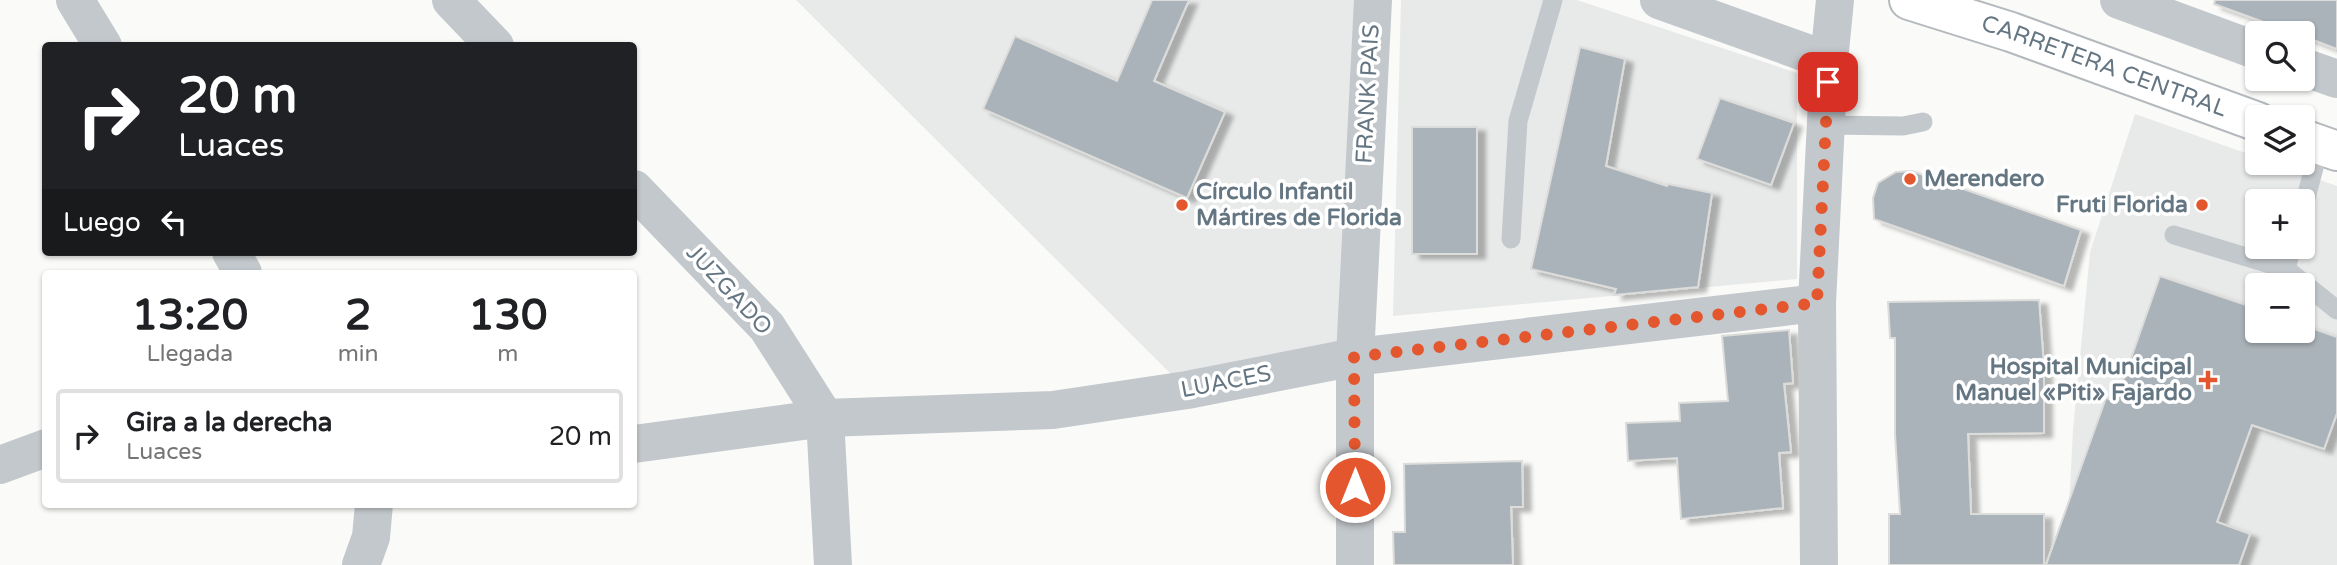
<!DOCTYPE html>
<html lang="es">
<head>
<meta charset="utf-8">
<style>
  body { margin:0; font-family:"Varela Round",sans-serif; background:#f2f2f2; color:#202124; height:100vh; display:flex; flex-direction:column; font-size:26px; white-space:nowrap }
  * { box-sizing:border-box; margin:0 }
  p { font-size:23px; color:#757577 }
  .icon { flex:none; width:38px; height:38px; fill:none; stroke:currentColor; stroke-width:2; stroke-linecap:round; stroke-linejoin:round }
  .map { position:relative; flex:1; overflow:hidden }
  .details { position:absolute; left:42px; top:270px; width:595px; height:238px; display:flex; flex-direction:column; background:#fff; border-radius:7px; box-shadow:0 2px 5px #0004 }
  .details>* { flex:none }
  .banner { position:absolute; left:42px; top:42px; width:595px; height:214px; border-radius:7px; box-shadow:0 2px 5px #0004; background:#202124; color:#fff; overflow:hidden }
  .buttons { position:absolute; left:2245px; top:21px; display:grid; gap:14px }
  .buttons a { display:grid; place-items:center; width:70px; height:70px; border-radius:7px; background:#fff; box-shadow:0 2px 5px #0004; font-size:35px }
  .pin { position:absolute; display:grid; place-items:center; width:60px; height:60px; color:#fff; margin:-30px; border-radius:14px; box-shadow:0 4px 10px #0006 }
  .me { position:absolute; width:77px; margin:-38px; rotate:0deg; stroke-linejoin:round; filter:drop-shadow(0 0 5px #0008) }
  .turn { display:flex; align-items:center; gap:24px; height:147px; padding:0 21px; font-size:32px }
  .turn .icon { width:91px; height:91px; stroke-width:2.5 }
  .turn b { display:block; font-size:49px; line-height:60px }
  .then { display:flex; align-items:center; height:66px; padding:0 21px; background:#0003; gap:14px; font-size:26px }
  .eta { display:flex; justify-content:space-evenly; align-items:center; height:119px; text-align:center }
  .eta b { font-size:42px; font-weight:700; line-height:49px }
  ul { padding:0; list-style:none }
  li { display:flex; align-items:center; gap:21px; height:94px; margin:0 14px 10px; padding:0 7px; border:4px solid #e0e0e0; border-radius:7px }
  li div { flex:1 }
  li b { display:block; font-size:26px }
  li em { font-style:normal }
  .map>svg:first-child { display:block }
  .built { fill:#e8e9e9; fill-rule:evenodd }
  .building { fill:#aab3b9; stroke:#dcdcda; stroke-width:2; filter:url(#shadow) }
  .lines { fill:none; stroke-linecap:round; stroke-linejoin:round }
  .trunk-casing { stroke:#b4b9bd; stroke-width:42 }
  .service { stroke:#c3c8cc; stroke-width:19 }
  .minor { stroke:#c3c8cc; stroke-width:38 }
  .tertiary { stroke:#c3c8cc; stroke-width:38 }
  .trunk { stroke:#fff; stroke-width:38 }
  .route { stroke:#e4572e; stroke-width:12; stroke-dasharray:0 21.6 }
  .poi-dot { fill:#e4572e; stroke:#fff; stroke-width:2.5 }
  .labels { text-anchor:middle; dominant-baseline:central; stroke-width:7; stroke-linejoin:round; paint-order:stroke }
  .street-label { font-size:23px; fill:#657683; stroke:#fff }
  .poi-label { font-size:23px; font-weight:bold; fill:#657683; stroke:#fff; text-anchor:start }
</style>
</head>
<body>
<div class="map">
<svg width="2337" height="565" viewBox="0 0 2337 565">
  <defs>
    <filter id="shadow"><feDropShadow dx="8" dy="4.5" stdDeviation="2" flood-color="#0004"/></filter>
  </defs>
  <rect width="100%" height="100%" fill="#fafaf8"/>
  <g class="built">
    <polygon points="796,0 1375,0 1355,357 1187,390"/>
    <polygon points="1401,0 1577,0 1797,73 1797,279 1393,316"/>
    <path d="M2135 114 2257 157 2258 163H2272L2337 186V565H2066L2073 430 2090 252ZM2258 201H2303V247H2258ZM2258 285H2303V331H2258Z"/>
  </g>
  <g class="building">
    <polygon points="1152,0 1189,0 1154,81 1225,112 1187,198 983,109 1015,36 1117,81"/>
    <polygon points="2215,0 2337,0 2337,49 2303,36 2303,33 2294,33 2214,4"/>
    <polygon points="1580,47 1625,59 1606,166 1667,186 1668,184 1712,193 1698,287 1614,295 1616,289 1531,269"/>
    <polygon points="1720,98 1794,123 1771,185 1697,159"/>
    <rect x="1412" y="127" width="65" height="127"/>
    <polygon points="1912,171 2081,230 2064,286 1874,219 1873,198 1878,183 1896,172"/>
    <polygon points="2160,276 2258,309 2258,331 2303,331 2303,325 2337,337 2337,413 2324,449 2252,425 2217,522 2250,534 2239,565 2046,565 2106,398 2116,401"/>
    <polygon points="2039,300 2044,367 2044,433 1968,434 1971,514 2044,514 2044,565 1889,565 1889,514 1900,514 1895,434 1895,338 1890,338 1888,302"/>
    <polygon points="1789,330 1793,383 1784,384 1791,452 1779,453 1783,508 1681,519 1677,458 1628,461 1626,423 1680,421 1679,403 1728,401 1722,336"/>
    <polygon points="1522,461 1523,507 1511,507 1513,565 1394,565 1393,532 1405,532 1404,464"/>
  </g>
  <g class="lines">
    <g class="trunk-casing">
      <g id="trunk">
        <path id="s1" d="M1909 0 2011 32 2258 122"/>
        <polyline points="2303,139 2337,151"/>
      </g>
    </g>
    <g class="service">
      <polyline points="1826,125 1903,126 1923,122"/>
      <polyline points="2303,209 2320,145"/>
      <polyline points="2174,235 2286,269 2337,310"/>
      <polyline points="1511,239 1518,121 1553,0"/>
      <polyline points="2286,269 2292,247"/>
    </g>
    <g class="minor">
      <polyline points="75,0 103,46"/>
      <polyline points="451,0 495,46"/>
      <polyline points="1659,0 1829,61"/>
      <polyline points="2119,0 2258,51"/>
      <polyline points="2303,67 2337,79"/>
      <polyline points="634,189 767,327 825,418 833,565"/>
      <polyline points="231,252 243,273"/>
      <polyline points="634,444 825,418 1053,410 1187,390 1355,357 1817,303"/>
      <polyline points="0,465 46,448"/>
      <polyline points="361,565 371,537 374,504"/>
      <polyline points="1355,565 1355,357 1373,0"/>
    </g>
    <polyline class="tertiary" points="1819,565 1817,303 1829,61 1835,0"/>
    <use href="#trunk" class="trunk"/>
  </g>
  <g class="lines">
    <polyline class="route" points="1355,487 1354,357 1817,303 1828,82"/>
  </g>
  <g class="poi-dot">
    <circle cx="1910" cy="179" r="7"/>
    <circle cx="1182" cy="205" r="7"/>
    <circle cx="2202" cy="205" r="7"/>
    <path d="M2204.5 369.5h7v7h7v7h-7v7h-7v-7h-7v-7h7z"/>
  </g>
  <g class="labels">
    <g class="street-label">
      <text stroke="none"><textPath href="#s1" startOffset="206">CARRETERA CENTRAL</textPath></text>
      <text transform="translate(1368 94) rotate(-87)">FRANK PAIS</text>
      <text transform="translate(729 290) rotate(47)">JUZGADO</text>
      <text transform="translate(1226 382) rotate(-11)">LUACES</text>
    </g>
    <g class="poi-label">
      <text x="1924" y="179">Merendero</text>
      <text x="1196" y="192">Círculo Infantil<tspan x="1196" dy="26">Mártires de Florida</tspan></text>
      <text x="2188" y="205" text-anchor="end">Fruti Florida</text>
      <text x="2192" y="367" text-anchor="end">Hospital Municipal<tspan x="2192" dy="26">Manuel «Piti» Fajardo</tspan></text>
    </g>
  </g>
</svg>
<div class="buttons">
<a><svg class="icon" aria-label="search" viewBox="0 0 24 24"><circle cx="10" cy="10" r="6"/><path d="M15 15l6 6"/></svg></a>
<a><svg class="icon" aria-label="layers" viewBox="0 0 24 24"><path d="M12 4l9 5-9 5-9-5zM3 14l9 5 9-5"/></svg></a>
<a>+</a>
<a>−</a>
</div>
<div class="pin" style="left:1828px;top:82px;background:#d93025"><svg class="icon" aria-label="arrive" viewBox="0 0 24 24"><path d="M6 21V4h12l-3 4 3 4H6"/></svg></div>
<svg class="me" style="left:1355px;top:487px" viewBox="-20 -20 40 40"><circle r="17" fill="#e4572e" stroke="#fff" stroke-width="3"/><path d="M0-11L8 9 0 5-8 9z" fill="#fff"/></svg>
<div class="banner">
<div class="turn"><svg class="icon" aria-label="right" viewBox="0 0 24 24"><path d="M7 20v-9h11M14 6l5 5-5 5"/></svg><div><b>20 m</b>Luaces</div></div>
<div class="then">Luego<svg class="icon" aria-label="left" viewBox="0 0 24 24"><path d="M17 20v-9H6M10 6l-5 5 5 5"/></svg></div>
</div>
<section class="details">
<div class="eta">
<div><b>13:20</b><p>Llegada</p></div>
<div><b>2</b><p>min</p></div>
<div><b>130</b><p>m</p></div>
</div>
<ul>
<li><svg class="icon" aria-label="right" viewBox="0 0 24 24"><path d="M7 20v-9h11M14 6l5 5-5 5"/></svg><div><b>Gira a la derecha</b><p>Luaces</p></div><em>20 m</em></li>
</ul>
</section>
</div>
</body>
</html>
